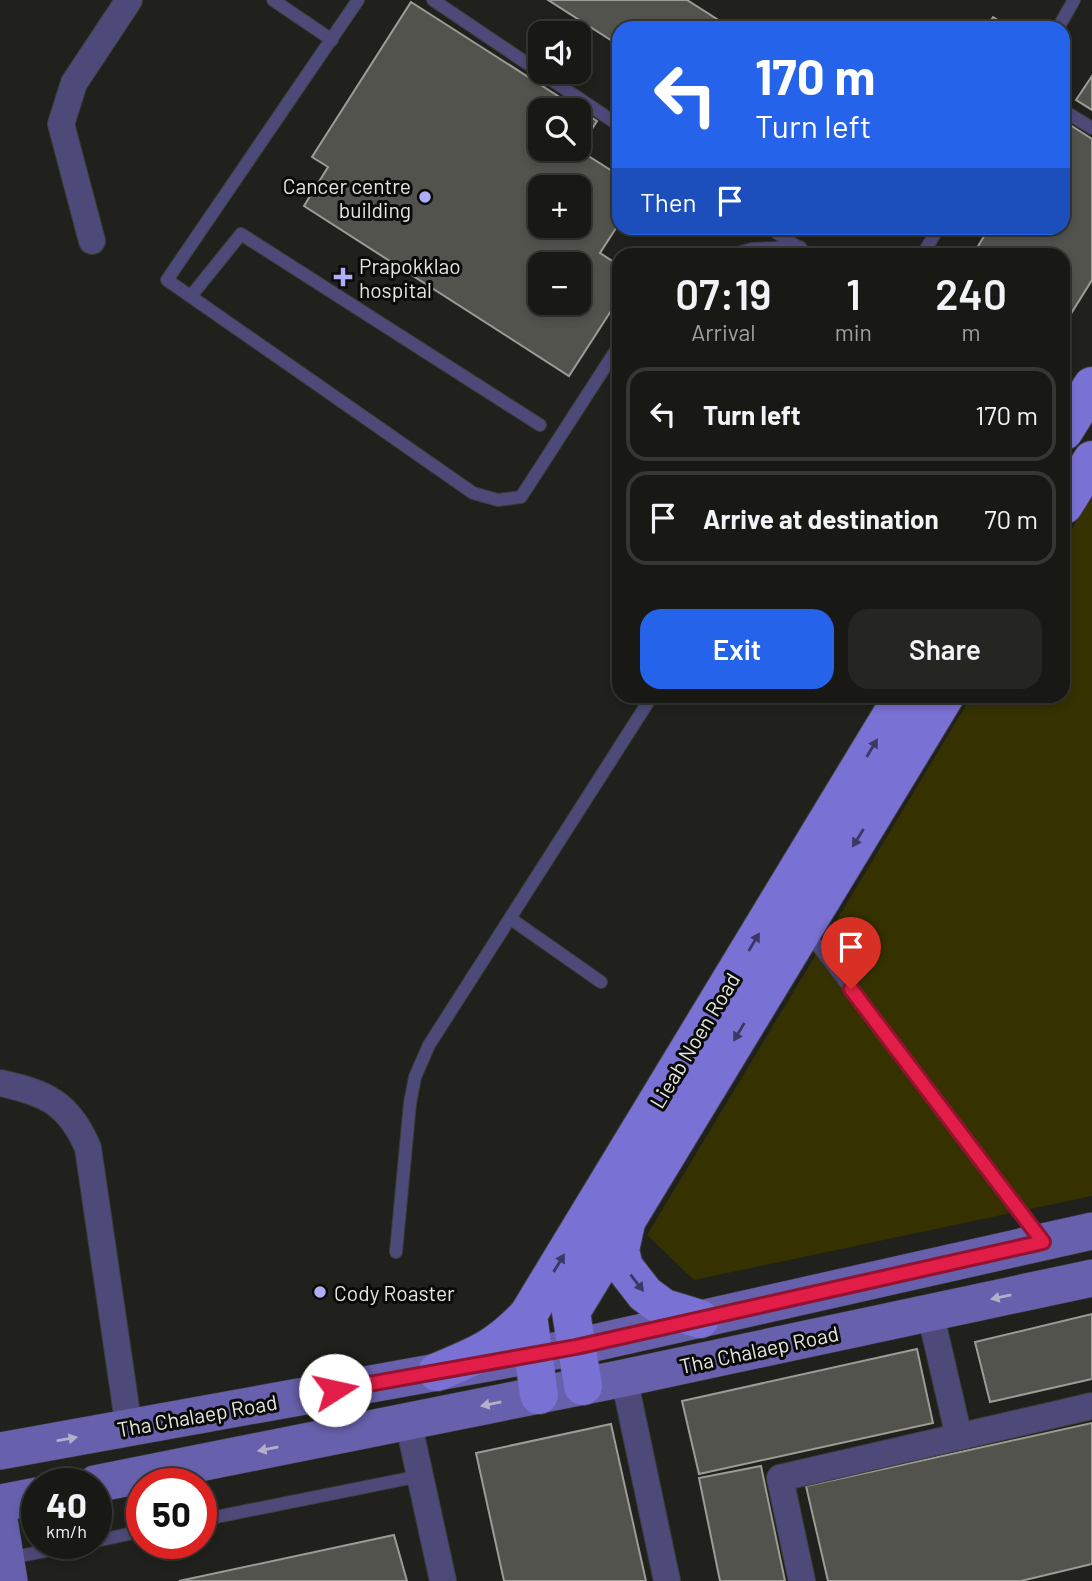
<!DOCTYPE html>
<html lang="en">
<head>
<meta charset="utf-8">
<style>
  body { margin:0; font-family:Barlow,sans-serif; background:#252522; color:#f1f3f6; height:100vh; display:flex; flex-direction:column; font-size:26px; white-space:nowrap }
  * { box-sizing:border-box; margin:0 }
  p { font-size:23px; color:#9fa0a0 }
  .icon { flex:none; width:38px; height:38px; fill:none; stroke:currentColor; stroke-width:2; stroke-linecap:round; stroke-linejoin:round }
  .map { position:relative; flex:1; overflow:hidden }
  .drawer { position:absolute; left:612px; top:248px; width:458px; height:455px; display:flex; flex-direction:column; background:#181815; border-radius:21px; box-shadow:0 4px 10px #0003,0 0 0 2px #363734 }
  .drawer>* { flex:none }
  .hud { position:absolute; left:612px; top:21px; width:458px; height:214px; border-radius:21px; box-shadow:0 4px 10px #0003,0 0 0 2px #363734; background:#2563eb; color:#fff; overflow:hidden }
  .tools { position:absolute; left:528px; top:21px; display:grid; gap:14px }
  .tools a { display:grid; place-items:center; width:63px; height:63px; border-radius:14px; background:#181815; box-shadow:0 4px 10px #0003,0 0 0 2px #363734; font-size:35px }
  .speed { position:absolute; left:21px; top:1468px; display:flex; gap:14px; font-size:35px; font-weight:700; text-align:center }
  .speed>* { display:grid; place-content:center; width:91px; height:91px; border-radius:50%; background:#181815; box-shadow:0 4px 10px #0003,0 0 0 2px #363734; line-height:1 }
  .speed small { font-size:18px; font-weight:400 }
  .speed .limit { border:10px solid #d22; background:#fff; color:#111 }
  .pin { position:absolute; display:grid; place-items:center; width:60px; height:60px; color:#fff; margin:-72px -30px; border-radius:50% 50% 50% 0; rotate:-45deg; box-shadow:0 0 7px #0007 }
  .pin .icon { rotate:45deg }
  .me { position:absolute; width:77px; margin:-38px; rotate:80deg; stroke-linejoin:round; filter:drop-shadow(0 0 5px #0008) }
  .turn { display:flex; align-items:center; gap:24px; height:147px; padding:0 28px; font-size:32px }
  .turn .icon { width:91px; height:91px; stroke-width:2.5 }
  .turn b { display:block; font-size:49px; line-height:60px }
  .then { display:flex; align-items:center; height:66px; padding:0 28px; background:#0003; gap:14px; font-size:26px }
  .eta { display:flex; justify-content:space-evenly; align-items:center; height:119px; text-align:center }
  .eta b { font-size:42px; font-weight:600; line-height:49px }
  .cta { display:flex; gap:14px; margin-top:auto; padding:14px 28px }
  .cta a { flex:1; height:80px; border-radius:21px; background:#2563eb; color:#fff; font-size:28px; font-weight:600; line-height:80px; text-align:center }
  .cta a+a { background:#252522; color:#f1f3f6 }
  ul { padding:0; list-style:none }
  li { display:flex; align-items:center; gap:21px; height:94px; margin:0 14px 10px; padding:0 14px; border:4px solid #363734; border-radius:21px }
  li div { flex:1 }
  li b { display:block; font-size:26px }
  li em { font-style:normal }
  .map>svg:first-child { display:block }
  .green { fill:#353200 }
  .building { fill:#53534e; stroke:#9c9c96; stroke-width:2; fill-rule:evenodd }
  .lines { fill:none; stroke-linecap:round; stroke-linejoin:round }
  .lane-casing { stroke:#3c3c38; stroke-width:14 }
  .street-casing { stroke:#3c3c38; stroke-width:28 }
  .secondary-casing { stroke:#3c3c38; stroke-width:38 }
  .primary-casing { stroke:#3c3c38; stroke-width:40 }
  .lane { stroke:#4d4a79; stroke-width:12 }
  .street { stroke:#4d4a79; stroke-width:26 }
  .secondary { stroke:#6760ac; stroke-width:37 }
  .primary { stroke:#7a71d4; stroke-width:38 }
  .oneway { fill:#3c3864 }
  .oneway2 { fill:#b3b0cc }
  .route-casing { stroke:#92132f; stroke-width:18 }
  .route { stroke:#e11d48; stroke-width:12 }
  .poi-dot { fill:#b0adfa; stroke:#0a0a08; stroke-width:2.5 }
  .labels { text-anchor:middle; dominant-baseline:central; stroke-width:6; stroke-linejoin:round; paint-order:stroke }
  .poi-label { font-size:21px; fill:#e5e5e2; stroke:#0a0a08; text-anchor:start }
  .street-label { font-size:21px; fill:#e5e5e2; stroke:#0a0a08 }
</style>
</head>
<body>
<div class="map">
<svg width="1092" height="1581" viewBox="0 0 1092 1581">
  <rect width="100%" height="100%" fill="#20201c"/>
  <polygon class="green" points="1092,495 1092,1196 694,1280 647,1235 971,697 1064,696 1064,542"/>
  <g class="building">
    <polygon points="548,0 687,0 731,28 620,28 620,46"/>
    <path d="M411 2 597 121 579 150 620 176V222L600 253 620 266V297L569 376 304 206 328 167 312 157ZM541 110H579V149H541ZM541 187H579V226H541ZM541 264H579V303H541Z"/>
    <polygon points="993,17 1011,28 986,28"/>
    <polygon points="1092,76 1092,110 1076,100"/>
    <polygon points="1064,121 1092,139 1092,280 1067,320 1064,318 1064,256 972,256 989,228 1064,228"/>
    <polygon points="1092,1314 1092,1379 990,1402 975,1342"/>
    <polygon points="917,1349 933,1423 699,1474 682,1401"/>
    <polygon points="1092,1423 1092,1564 1021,1581 828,1581 806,1486"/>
    <polygon points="611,1424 646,1581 504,1581 476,1453"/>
    <polygon points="761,1466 785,1581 720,1581 699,1478"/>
    <polygon points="394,1535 407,1581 179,1581"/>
  </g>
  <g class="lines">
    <g class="lane-casing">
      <g id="lane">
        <polyline points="273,0 332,40"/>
        <polyline points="358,0 167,280 473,493 498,500 521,497 620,344"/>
        <polyline points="433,0 620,126"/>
        <polyline points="1058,28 1074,0"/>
        <polyline points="1064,111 1092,128"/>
        <polyline points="770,228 811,256"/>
        <polyline points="727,256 752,249 800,247"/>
        <polyline points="922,256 938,228"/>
        <polyline points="191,296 241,234 540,425"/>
        <polyline points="511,919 601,982"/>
        <polyline points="807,932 1040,1238"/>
        <polyline points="396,1252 410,1103 415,1077 429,1045 652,696"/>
        <polyline points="201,1520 420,1476"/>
        <polyline points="96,1541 142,1531"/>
        <polyline points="9,1558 82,1544"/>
      </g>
    </g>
    <g class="street-casing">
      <g id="street">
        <polyline points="92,241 61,124 74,83 129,0"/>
        <path d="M0 1083C46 1093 69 1103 88 1148L129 1428"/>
        <polyline points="930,1312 959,1437"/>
        <polyline points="624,1378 667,1581"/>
        <polyline points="408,1421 443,1581"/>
        <polyline points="802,1581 780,1478 1092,1406"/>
      </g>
    </g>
    <g class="secondary-casing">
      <g id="secondary">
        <polyline points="0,1451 576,1347 1092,1231"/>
        <polyline points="95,1484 624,1378 1092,1278"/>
        <polyline points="0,1503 37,1496"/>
        <polyline points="0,1525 9,1581"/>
      </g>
    </g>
    <g class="primary-casing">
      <g id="primary">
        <polyline points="1064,431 1092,386"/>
        <polyline points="1064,505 1092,460"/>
        <polyline points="626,1223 620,1250 624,1267 645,1294 664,1308 700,1319"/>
        <path d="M437 1372C478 1355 497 1348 528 1315"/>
        <polyline points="583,1386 571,1312 945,696"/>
        <polyline points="539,1395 528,1315 903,696"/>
      </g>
    </g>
    <use href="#lane" class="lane"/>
    <use href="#street" class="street"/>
    <use href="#secondary" class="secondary"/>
    <use href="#primary" class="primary"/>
  </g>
  <defs><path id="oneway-solid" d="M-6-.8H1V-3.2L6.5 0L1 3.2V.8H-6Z" transform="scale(1.75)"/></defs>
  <g class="oneway">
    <use href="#oneway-solid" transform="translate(872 748) rotate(-59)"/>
    <use href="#oneway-solid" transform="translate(858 838) rotate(122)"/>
    <use href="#oneway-solid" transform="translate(754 942) rotate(-59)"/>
    <use href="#oneway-solid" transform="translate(739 1032) rotate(121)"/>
    <use href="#oneway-solid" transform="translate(559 1263) rotate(-59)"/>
    <use href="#oneway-solid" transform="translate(637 1283) rotate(52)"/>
  </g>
  <g class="oneway2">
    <use href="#oneway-solid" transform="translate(1001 1297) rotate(168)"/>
    <use href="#oneway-solid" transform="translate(491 1404) rotate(169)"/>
    <use href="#oneway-solid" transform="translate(67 1439) rotate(-10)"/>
    <use href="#oneway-solid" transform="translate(268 1449) rotate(169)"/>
  </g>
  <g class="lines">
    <g class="route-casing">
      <polyline id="route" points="335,1390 576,1347 1043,1242 851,989"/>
    </g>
    <use href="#route" class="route"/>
  </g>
  <g class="poi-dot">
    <circle cx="425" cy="197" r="7"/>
    <path d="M339.5 266.5h7v7h7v7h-7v7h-7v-7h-7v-7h7z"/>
    <circle cx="320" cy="1292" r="7"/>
  </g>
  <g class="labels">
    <g class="poi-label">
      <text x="411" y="185" text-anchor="end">Cancer centre<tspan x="411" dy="24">building</tspan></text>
      <text x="359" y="265">Prapokklao<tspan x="359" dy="24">hospital</tspan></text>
      <text x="334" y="1292">Cody Roaster</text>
    </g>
    <g class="street-label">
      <text transform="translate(694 1040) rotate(-59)">Lieab Noen Road</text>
      <text transform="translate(759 1349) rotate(-12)">Tha Chalaep Road</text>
      <text transform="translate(197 1415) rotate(-10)">Tha Chalaep Road</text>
    </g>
  </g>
</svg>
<div class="tools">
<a><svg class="icon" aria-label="sound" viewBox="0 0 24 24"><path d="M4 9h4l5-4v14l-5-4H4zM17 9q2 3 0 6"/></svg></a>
<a><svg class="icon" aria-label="search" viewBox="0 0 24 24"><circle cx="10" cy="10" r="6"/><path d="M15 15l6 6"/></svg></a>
<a>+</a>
<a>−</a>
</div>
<div class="speed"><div>40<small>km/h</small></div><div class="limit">50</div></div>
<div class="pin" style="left:851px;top:989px;background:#d93025"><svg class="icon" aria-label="arrive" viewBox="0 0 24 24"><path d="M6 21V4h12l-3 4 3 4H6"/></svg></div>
<svg class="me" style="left:335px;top:1390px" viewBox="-20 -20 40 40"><circle r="19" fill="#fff"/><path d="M0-13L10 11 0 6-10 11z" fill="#e11d48"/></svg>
<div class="hud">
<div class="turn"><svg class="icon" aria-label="left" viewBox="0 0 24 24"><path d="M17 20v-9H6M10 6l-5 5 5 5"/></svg><div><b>170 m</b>Turn left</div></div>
<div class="then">Then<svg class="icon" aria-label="arrive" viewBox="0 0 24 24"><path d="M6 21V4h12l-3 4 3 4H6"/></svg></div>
</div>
<section class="drawer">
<div class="eta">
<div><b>07:19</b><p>Arrival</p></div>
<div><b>1</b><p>min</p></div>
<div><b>240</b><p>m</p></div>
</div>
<ul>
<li><svg class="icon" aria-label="left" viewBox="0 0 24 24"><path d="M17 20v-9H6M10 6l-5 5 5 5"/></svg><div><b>Turn left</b></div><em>170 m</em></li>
<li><svg class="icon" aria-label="arrive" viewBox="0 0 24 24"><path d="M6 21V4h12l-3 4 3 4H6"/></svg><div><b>Arrive at destination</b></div><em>70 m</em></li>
</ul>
<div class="cta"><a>Exit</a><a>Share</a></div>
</section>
</div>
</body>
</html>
